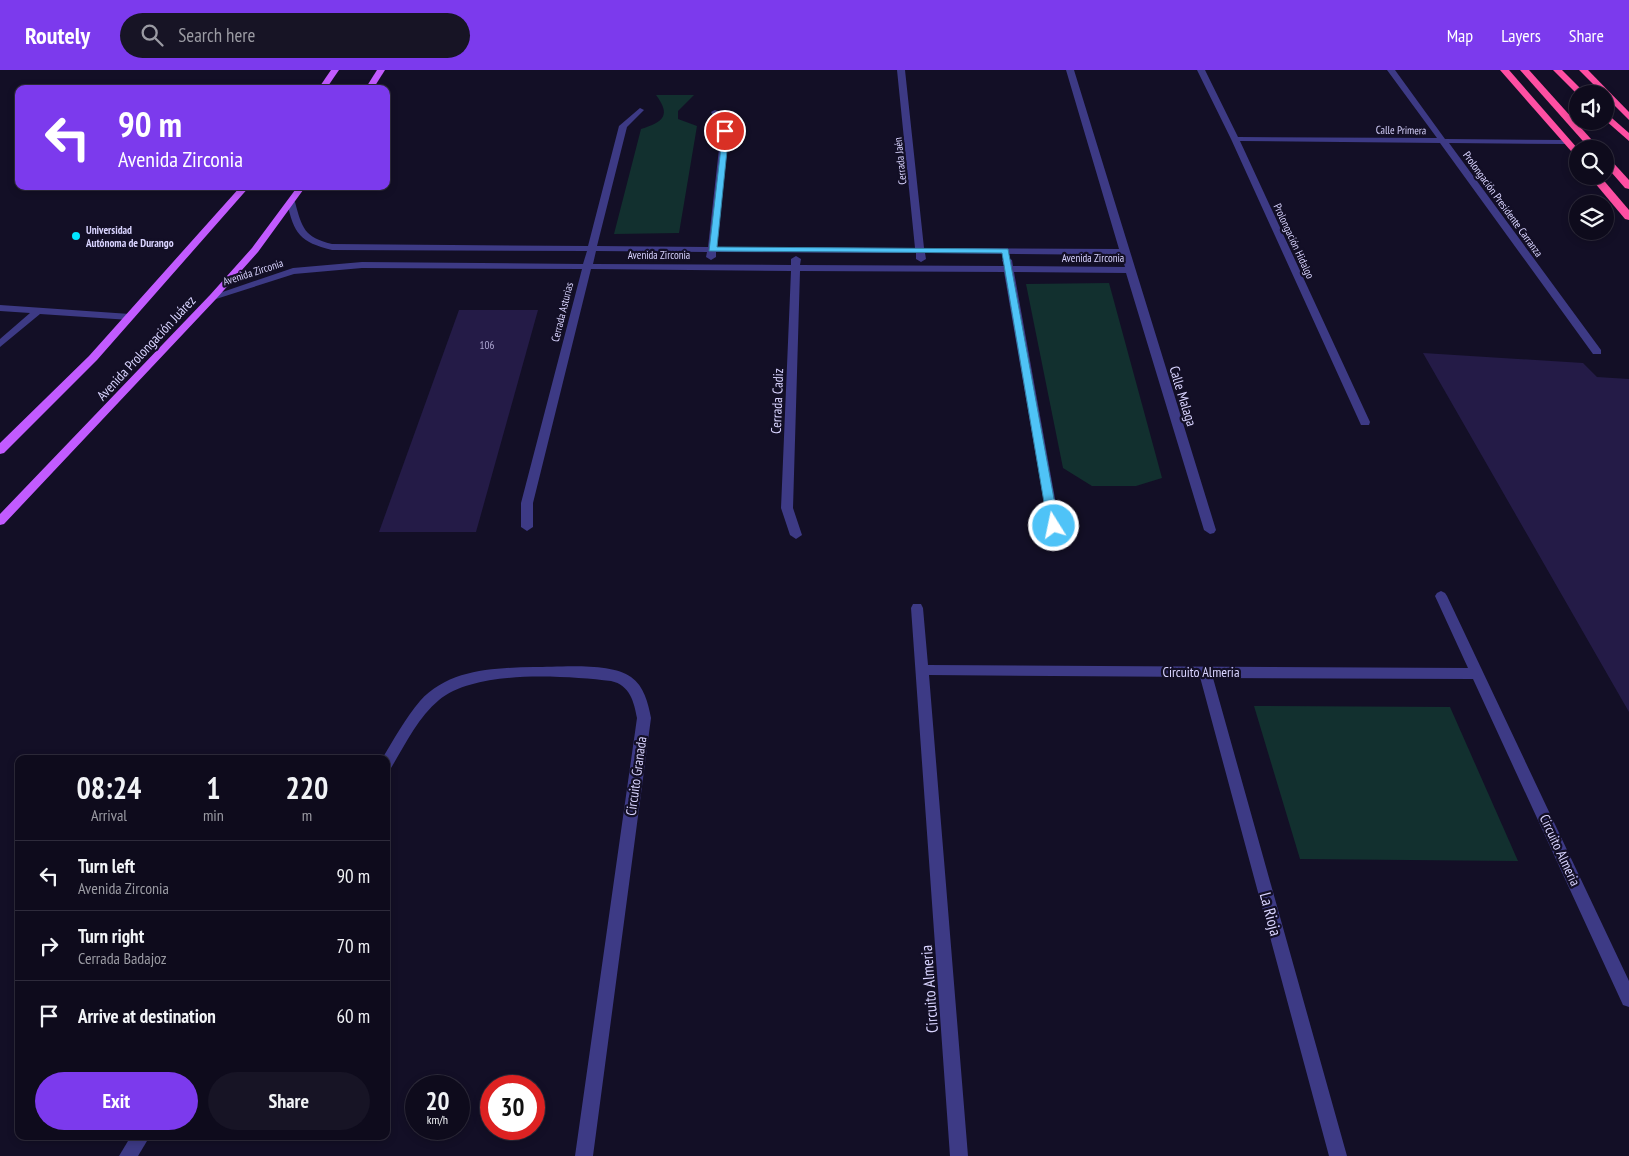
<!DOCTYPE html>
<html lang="en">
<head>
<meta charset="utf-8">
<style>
  body { margin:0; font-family:"PT Sans Narrow",sans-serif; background:#171425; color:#f1f3f6; height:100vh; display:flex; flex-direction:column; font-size:19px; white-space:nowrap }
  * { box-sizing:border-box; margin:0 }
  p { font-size:16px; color:#9b9ba3 }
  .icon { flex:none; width:28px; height:28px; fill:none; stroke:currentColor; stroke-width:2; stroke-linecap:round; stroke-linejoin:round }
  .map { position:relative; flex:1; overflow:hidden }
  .sheet { position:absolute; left:15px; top:685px; width:375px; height:385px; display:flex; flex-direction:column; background:#0e0b1c; border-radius:10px; box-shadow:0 2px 8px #0003,0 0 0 1px #2e2b3b }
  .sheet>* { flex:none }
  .top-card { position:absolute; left:15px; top:15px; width:375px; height:105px; border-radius:10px; box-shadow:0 2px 8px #0003,0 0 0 1px #2e2b3b; background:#7c3aed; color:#fff; overflow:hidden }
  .buttons { position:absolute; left:1569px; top:15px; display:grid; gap:10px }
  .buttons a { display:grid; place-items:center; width:45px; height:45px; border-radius:50%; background:#0e0b1c; box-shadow:0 2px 8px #0003,0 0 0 1px #2e2b3b; font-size:25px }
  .speed { position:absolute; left:405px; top:1005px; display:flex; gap:10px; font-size:25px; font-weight:700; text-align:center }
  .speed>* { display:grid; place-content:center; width:65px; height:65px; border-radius:50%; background:#0e0b1c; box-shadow:0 2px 8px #0003,0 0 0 1px #2e2b3b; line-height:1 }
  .speed small { font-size:12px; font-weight:400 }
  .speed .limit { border:8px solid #d22; background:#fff; color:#111 }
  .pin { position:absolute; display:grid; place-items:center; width:42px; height:42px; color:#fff; margin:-21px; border:2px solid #fff; border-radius:50%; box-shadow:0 1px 5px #0007 }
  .me { position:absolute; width:55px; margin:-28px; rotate:350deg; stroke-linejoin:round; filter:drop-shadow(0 0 4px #0008) }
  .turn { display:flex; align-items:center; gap:18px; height:105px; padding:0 20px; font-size:22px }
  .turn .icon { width:65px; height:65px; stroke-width:2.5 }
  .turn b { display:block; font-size:35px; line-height:42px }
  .eta { display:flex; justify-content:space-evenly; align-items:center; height:85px; text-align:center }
  .eta b { font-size:30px; font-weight:800; line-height:35px }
  .cta { display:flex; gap:10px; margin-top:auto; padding:10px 20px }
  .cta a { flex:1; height:58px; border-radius:30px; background:#7c3aed; color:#fff; font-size:20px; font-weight:800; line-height:58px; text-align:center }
  .cta a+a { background:#171425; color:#f1f3f6 }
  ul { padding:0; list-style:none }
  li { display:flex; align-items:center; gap:15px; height:70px; padding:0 20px; border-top:1px solid #2e2b3b }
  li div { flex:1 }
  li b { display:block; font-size:19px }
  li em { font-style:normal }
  header { display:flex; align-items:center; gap:30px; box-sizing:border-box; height:70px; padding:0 25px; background:#7c3aed; color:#fff }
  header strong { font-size:24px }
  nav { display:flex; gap:28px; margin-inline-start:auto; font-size:18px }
  .search { width:350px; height:45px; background:#171425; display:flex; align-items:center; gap:12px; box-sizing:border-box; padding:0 18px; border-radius:28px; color:#9b9ba3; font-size:19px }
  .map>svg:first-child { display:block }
  .green { fill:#12302f }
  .building { fill:#241b47 }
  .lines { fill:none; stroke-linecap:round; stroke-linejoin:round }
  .lane { fill:#3d3a85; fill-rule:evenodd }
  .street { fill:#3d3a85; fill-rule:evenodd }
  .primary { fill:#c25bff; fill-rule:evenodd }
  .highway { fill:#ff4fa3; fill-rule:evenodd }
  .route { fill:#4fc3f7; stroke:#337fa1 }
  .poi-dot { fill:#00e5ff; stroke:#130f26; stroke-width:2 }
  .labels { text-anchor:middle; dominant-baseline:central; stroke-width:4.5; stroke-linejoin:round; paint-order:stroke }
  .far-street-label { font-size:11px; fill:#d9d4ff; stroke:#130f26 }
  .far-poi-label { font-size:11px; font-weight:bold; fill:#d9d4ff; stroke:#130f26; text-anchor:start }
  .number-label { font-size:11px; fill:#aca6d1 }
  .street-label { font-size:14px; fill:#d9d4ff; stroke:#130f26 }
  .near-street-label { font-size:16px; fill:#d9d4ff; stroke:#130f26 }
</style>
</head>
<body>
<header>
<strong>Routely</strong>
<div class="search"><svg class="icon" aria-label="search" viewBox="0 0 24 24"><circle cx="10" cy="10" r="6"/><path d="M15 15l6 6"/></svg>Search here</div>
<nav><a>Map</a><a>Layers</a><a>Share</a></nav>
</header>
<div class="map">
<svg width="1629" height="1086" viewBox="0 0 1629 1086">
  <rect width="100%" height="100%" fill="#130f26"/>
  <g class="green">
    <path d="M656 25H694L678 41V49L697 56 679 163 614 164 641 59C664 52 671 45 656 25Z"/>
    <polygon points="1109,213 1162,408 1136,416 1092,416 1063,398 1026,214"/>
    <polygon points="1254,636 1450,637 1518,791 1300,789"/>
  </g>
  <g class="building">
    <polygon points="459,240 538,240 476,462 379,462"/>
    <polygon points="1423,283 1583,293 1597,307 1629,309 1629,642"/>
  </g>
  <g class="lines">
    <polygon class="lane" points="0,235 130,244 135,247 130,250 40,244 0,277 0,269 30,243 0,241"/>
    <g class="street">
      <path d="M897 0H905L924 178 1119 179 1066 0H1074L1216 460 1214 463 1210 464 1204 460 1126 203 1014 202 1060 456 1054 460 1048 456 1004 202 800 201 793 438 802 465 796 469 790 465 781 438 791 201 591 199 533 433V457L527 461 521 457V433L582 199 362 198 294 204 216 229 213 230 208 227 293 198 362 192 583 194 587 181 332 180C300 172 294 164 287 132L291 129 295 132C302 158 304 167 332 174L588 176 619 56 640 38 644 40 627 57 597 176 708 177 721 61 711 42 715 40 719 42 729 61 717 177 915 178ZM596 181 707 182 706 187 711 190 716 187V182L916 183V189L921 192 926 189 925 183 1121 185 1125 197 1013 196 1012 190 1007 187 1002 190 1004 196 800 195 801 189 796 186 791 189V195L593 194Z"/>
      <polygon points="1197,0 1205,0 1238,67 1437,68 1387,0 1395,0 1445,69 1569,70 1569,74 1566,74 1449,73 1601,280 1601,284 1593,284 1440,73 1240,71 1370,352 1369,355 1361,355 1231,69"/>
      <polygon points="1441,521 1445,523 1447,526 1629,911 1629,937 1623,935 1473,609 1213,608 1347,1086 1329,1086 1200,607 929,605 968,1086 950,1086 911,538 913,534 921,534 923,538 928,595 1468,598 1435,526 1437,523"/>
      <path d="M534 597C559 597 611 592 631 607 644 616 648 633 651 648L593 1086H575L637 648C634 632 630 615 611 611 565 606 477 599 439 630 418 647 405 675 391 698L386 700V689H382C394 669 405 649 420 631 449 599 494 598 534 597Z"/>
      <polygon points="131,1066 150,1066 138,1086 119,1086"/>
    </g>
    <g class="primary">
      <polygon points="331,0 339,0 326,19 318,19"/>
      <polygon points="377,0 385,0 373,19 365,19"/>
      <polygon points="241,116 250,116 97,290 4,383 0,384 0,373 89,286"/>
      <polygon points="298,116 306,116 258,182 216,229 4,454 0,455 0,444 210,225 252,178"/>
    </g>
    <g class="highway">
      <polygon points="1500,0 1509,0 1578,79 1578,89"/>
      <polygon points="1520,0 1529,0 1600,79 1590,79"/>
      <polygon points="1553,0 1562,0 1586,24 1578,25"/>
      <polygon points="1579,0 1588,0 1629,42 1629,50"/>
      <polygon points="1605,42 1629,63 1629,71 1605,50"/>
      <polygon points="1605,86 1608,87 1629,110 1629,119 1625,118 1605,95"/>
      <polygon points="1589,106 1600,106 1629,140 1629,150 1625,149"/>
    </g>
  </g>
  <polygon class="route" points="723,60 729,61 717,177 1008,179 1059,456 1058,459 1050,459 1048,456 1002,183 709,181"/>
  <circle class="poi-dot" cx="76" cy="166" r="5"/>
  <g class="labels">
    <g class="far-street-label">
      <text transform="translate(1401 60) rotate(1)">Calle Primera</text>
      <text transform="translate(900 91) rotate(-96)">Cerrada Jaén</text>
      <text transform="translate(1503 134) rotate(54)">Prolongación Presidente Carranza</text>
      <text transform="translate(1294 171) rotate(65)">Prolongación Hidalgo</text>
      <text x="659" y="185">Avenida Zirconia</text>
      <text x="1093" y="188">Avenida Zirconia</text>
      <text transform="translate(253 202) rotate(-18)">Avenida Zirconia</text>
      <text transform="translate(562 242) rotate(-76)">Cerrada Asturias</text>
    </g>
    <g class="far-poi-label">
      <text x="86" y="160">Universidad<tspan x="86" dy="13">Autónoma de Durango</tspan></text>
    </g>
    <g class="number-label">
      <text x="487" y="275">106</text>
    </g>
    <g class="street-label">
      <text transform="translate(146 278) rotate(-47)">Avenida Prolongación Juárez</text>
      <text transform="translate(1183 326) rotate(73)">Calle Malaga</text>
      <text transform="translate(777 331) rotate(-88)">Cerrada Cadiz</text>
      <text x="1201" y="602">Circuito Almeria</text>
      <text transform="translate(636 706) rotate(-82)">Circuito Granada</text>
      <text transform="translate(1560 780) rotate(65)">Circuito Almeria</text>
    </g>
    <g class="near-street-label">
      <text transform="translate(1271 844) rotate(75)">La Rioja</text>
      <text transform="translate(929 919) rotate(-94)">Circuito Almeria</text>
    </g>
  </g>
</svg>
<div class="buttons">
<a><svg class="icon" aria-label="sound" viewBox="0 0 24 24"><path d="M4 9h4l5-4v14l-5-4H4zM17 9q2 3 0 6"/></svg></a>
<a><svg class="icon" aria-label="search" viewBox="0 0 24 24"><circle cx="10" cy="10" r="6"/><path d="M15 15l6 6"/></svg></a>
<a><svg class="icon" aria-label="layers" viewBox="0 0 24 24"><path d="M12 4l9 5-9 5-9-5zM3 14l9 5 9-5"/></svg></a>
</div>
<div class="speed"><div>20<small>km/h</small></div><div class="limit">30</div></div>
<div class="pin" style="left:725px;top:61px;background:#d93025"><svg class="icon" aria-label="arrive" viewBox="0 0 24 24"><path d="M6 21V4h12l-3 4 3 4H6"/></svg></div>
<svg class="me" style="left:1054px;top:456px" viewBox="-20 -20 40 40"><circle r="17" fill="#4fc3f7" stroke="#fff" stroke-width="3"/><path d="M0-11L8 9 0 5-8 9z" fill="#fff"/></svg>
<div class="top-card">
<div class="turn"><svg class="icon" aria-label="left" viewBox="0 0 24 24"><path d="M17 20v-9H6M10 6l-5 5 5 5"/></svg><div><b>90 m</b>Avenida Zirconia</div></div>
</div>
<section class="sheet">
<div class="eta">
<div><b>08:24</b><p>Arrival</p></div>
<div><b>1</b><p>min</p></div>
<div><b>220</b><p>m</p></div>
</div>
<ul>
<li><svg class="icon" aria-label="left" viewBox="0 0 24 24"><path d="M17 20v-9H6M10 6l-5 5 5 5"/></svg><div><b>Turn left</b><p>Avenida Zirconia</p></div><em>90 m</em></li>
<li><svg class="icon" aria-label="right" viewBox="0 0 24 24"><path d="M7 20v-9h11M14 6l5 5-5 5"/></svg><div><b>Turn right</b><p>Cerrada Badajoz</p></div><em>70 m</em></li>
<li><svg class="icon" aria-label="arrive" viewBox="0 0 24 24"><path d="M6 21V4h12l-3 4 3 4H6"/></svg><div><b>Arrive at destination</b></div><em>60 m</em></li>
</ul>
<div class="cta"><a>Exit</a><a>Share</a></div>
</section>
</div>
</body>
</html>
